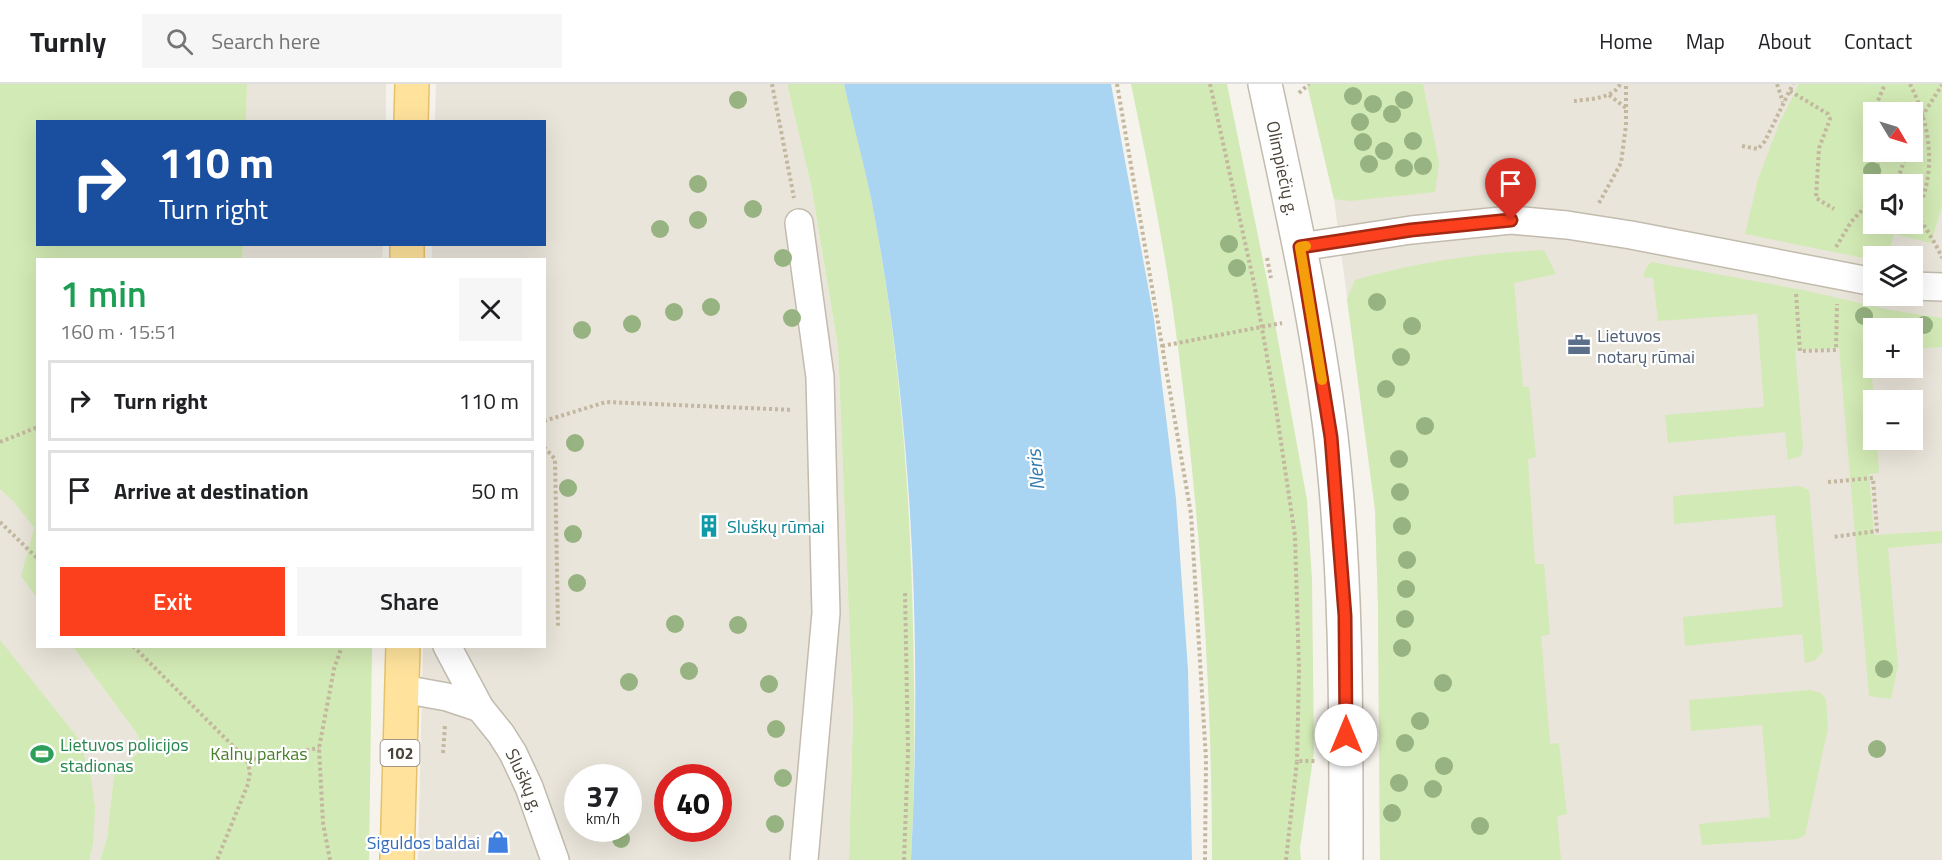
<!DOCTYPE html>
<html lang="en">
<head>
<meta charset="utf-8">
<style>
  body { margin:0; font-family:"Titillium Web",sans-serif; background:#f6f6f6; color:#202124; height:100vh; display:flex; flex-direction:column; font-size:22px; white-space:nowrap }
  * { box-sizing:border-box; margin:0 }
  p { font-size:20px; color:#757577 }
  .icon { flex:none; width:33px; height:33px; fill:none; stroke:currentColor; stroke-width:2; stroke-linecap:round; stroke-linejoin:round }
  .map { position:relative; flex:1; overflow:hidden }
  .details { position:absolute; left:36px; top:174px; width:510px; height:390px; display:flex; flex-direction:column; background:#fff; border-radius:0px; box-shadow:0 6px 24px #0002 }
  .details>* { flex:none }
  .hud { position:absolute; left:36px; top:36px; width:510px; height:126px; border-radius:0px; box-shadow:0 6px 24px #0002; background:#1a4fa0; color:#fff; overflow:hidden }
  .needle { width:39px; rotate:128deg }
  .buttons { position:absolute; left:1863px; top:18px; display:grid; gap:12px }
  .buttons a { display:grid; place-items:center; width:60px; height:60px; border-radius:0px; background:#fff; box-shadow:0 6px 24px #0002; font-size:30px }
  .speed { position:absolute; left:564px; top:680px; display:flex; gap:12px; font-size:30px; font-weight:700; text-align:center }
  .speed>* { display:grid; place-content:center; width:78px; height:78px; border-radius:50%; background:#fff; box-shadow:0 6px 24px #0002; line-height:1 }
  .speed small { font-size:15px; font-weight:400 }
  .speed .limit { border:9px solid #d22; background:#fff; color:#111 }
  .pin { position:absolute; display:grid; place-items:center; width:51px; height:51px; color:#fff; margin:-62px -26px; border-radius:50% 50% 50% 0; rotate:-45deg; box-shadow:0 0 6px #0007 }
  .pin .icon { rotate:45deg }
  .me { position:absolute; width:66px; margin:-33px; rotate:0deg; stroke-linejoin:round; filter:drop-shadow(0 0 4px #0008) }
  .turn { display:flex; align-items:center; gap:21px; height:126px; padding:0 24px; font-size:27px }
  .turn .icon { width:78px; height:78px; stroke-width:2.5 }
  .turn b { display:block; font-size:42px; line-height:51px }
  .round { display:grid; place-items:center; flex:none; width:63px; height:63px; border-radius:0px; background:#f6f6f6 }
  .summary { display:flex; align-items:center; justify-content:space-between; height:102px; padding:0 24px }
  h1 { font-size:36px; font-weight:600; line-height:45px; color:#1e9e55 }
  .primary-button { display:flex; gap:12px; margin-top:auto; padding:12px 24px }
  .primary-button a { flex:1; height:69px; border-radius:0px; background:#fc3f1d; color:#fff; font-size:24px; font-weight:600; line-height:69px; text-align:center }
  .primary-button a+a { background:#f6f6f6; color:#202124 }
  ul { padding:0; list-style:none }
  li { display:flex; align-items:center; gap:18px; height:81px; margin:0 12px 9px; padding:0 12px; border:3px solid #e0e0e0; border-radius:0px }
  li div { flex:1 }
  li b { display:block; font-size:22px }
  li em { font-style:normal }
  header { display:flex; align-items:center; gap:36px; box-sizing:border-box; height:84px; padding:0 30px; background:#fff; border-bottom:2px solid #e0e0e0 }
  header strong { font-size:28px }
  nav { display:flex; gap:33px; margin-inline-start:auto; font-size:21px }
  .search { width:420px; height:54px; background:#f6f6f6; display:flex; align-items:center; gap:15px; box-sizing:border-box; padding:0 21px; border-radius:0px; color:#757577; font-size:22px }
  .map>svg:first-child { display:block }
  .residential { fill:#eae5da; fill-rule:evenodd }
  .green { fill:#d2eab5; fill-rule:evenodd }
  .water { fill:#a9d4f2 }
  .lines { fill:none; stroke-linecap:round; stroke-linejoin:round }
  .minor-casing { stroke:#c2bbae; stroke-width:30 }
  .tertiary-casing { stroke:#c2bbae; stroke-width:36 }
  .primary-casing { stroke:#e6c16a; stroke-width:36 }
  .path { stroke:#c4b79f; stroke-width:4; stroke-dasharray:3 3; stroke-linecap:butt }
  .minor { stroke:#fff; stroke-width:27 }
  .tertiary { stroke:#fff; stroke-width:33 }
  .primary { stroke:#ffe39c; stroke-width:33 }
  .tree { fill:#97b381 }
  .route-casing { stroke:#a42913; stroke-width:15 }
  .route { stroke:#fc3f1d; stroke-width:10 }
  .slow { stroke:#f59e0b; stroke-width:10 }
  .labels { text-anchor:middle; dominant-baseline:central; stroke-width:4.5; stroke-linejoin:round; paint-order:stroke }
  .shield { fill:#fff; stroke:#817c74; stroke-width:1.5 }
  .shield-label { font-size:16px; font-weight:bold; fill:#4b4439 }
  .street-label { font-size:18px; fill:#4b4439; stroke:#fff }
  .service-label { font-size:18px; fill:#4e5e75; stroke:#fff; text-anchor:start }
  .culture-label { font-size:18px; fill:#0d838f; stroke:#fff; text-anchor:start }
  .leisure-label { font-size:18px; fill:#27864d; stroke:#fff; text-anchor:start }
  .park-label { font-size:18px; fill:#4a7f2a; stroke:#fff }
  .shop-label { font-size:18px; fill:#366cbe; stroke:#fff; text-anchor:end }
  .water-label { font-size:20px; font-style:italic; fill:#2e7ab2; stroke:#fff }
</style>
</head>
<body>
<header>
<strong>Turnly</strong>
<div class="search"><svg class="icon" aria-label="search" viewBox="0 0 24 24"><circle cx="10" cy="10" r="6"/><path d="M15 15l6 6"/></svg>Search here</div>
<nav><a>Home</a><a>Map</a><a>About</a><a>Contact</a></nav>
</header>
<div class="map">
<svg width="1942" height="776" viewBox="0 0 1942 776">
  <rect width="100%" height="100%" fill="#f6f3ec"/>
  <g class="residential">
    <polygon points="247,0 386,0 386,37 246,38"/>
    <path d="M436 0H787L811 101 838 263 853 631 849 776H418L423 563 544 562V176L432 175V161L544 160V38L435 37ZM578 693H628V744H578ZM668 693H718V744H668Z"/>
    <path d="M1307 0H1942V776H1380L1378 521 1375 425 1334 115ZM1874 28H1912V68H1874ZM1874 100H1912V140H1874ZM1874 172H1912V212H1874ZM1874 244H1912V284H1874ZM1874 316H1912V356H1874Z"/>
    <polygon points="243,161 383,161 382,175 242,176"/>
    <polygon points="0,405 14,418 34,444 22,492 37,514 38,562 73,563 138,651 140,667 114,690 107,754 100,776 0,776"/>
  </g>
  <g class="green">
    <polygon points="0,0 247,0 246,37 38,38 38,160 243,161 242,175 38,176 37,514 21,492 34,444 14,418 0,405"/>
    <path d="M787 0H844C854 40 864 79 872 119 899 259 910 402 913 544 915 622 915 699 911 776H849L853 631 838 263 811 101Z"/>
    <path d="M1131 0H1227L1268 201 1307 416 1312 496 1314 668 1300 764 1301 776H1212C1212 590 1198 404 1172 219 1161 146 1146 72 1131 0Z"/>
    <polygon points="1307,0 1423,0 1439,79 1435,108 1350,117 1334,115"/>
    <path d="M1799 0H1942V122L1931 159 1894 150 1888 172H1874L1873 176 1745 150 1758 95 1779 40ZM1874 28H1912V68H1874ZM1912 100V140H1874V100Z"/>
    <path d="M1544 166 1556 190 1514 199 1523 303H1529L1536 373 1528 375 1535 480H1544L1550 550 1541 552 1550 660 1559 659 1567 730 1557 732 1561 776H1380L1378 521 1375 425 1347 215 1355 196C1417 178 1480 169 1544 166Z"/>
    <polygon points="1651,178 1803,206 1890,226 1942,234 1942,263 1913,265 1912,244 1874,244 1873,268 1870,269 1874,316 1874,356 1877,356 1879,389 1869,390 1874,451 1942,447 1942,459 1888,464 1898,581 1891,615 1869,612 1839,264 1795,266 1803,361 1801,372 1788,376 1785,348 1668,359 1665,331 1764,323 1757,230 1658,237 1653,194 1643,193 1646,184"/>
    <polygon points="1799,402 1809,406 1823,568 1814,577 1805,579 1802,550 1685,562 1683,533 1783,523 1775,431 1674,440 1673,412"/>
    <polygon points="0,556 77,653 90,687 95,724 93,760 89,776 0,776"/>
    <polygon points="73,563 372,563 369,776 100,776 107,754 114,690 140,667 138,651"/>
    <polygon points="1810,606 1821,609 1826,615 1828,644 1805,751 1798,755 1702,761 1699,740 1770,733 1762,641 1691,647 1689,616"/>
  </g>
  <path class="water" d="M844 0H1111L1154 235 1176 415 1188 586 1192 776H911C922 561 913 331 872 119 864 79 853 40 844 0Z"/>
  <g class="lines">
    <g class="minor-casing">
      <g id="minor">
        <polyline points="799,139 820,293 826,529 804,776"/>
        <polyline points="1300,163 1411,146 1511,136 1567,141 1631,151 1874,198"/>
        <polyline points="1912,202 1942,203"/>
        <path id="s1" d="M447 562 480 624 501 650 513 669 529 703 555 776"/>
        <polyline points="403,605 447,613 480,624"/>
      </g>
    </g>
    <g class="tertiary-casing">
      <g id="tertiary">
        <path id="s2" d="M1265 0C1290 117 1317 234 1331 353 1347 494 1346 635 1346 776"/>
      </g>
    </g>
    <g class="primary-casing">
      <g id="primary">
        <polyline points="411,38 412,0"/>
        <polyline points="407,176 407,160"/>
        <polyline points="397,776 403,562"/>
      </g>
    </g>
    <g class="path">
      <polyline points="772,0 794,114"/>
      <polyline points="1117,0 1191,430 1206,675 1205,776"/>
      <polyline points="1210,0 1254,199 1275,318 1295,452 1299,586 1297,677"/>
      <polyline points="1777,0 1783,18"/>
      <path d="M1910 0C1928 35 1936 78 1922 116L1912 123"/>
      <polyline points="1790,7 1828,30 1830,35 1819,64 1816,114 1834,125"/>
      <polyline points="1299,9 1309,0"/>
      <polyline points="1609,11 1626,24"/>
      <path d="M1574 17C1589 15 1613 15 1620 0"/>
      <polyline points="1875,28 1877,19 1885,0"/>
      <polyline points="1883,28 1895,22 1906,24 1911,28"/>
      <polyline points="1912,31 1914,43"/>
      <polyline points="1874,38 1874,61"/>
      <polyline points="1912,48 1942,1"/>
      <polyline points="1742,62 1758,65 1765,57 1793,0"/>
      <polyline points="1874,68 1883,100"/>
      <polyline points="1899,92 1904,100"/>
      <polyline points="1886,100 1899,92 1907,68"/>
      <polyline points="1599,119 1621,79 1626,41 1626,0"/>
      <path d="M1912 120C1921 139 1934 155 1942 174"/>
      <polyline points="1836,163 1851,138 1874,113"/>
      <polyline points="1267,174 1271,194"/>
      <polyline points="1796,210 1800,267 1836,266 1837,220"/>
      <polyline points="1162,262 1282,239"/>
      <polyline points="544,337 606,318 793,326"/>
      <polyline points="0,358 38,343"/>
      <polyline points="544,363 555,375 558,543"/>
      <polyline points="1828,398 1873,394 1877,447 1833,453"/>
      <polyline points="0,438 38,475"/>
      <polyline points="133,562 247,676 250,688 248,700 217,776"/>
      <polyline points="443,669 445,641"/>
      <polyline points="247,676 319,664"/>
      <polyline points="330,776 323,739 319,664 334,585 342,562"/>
      <polyline points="904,776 908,668 905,507"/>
      <polyline points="1286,776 1297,677 1317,677"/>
    </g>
    <use href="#minor" class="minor"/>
    <use href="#tertiary" class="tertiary"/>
    <use href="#primary" class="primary"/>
  </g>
  <g class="tree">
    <circle cx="1353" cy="12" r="9"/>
    <circle cx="738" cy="16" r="9"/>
    <circle cx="1404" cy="16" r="9"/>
    <circle cx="1373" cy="20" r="9"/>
    <circle cx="1392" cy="30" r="9"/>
    <circle cx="1360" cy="38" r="9"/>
    <circle cx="1413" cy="57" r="9"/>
    <circle cx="1363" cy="58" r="9"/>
    <circle cx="1384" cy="67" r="9"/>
    <circle cx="1369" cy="80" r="9"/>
    <circle cx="1423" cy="82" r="9"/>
    <circle cx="1404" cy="84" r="9"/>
    <circle cx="1872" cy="87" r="9"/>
    <circle cx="698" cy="100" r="9"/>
    <circle cx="753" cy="125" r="9"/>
    <circle cx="698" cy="136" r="9"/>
    <circle cx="660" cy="145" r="9"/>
    <circle cx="1229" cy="160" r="9"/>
    <circle cx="783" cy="174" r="9"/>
    <circle cx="1237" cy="184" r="9"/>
    <circle cx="1377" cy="218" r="9"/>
    <circle cx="711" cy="223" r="9"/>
    <circle cx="674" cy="228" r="9"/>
    <circle cx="1864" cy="232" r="9"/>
    <circle cx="792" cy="234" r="9"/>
    <circle cx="632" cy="240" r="9"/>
    <circle cx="1924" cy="241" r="9"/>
    <circle cx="1412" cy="242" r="9"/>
    <circle cx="582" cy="246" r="9"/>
    <circle cx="1401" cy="273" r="9"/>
    <circle cx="1386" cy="305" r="9"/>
    <circle cx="1425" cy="342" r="9"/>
    <circle cx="575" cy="359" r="9"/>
    <circle cx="1399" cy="375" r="9"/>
    <circle cx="568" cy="404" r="9"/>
    <circle cx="1400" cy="408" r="9"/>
    <circle cx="1402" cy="442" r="9"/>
    <circle cx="573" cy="450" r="9"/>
    <circle cx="1407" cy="476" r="9"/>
    <circle cx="577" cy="499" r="9"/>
    <circle cx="1406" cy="505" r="9"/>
    <circle cx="1405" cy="535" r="9"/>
    <circle cx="675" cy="540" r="9"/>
    <circle cx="738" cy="541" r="9"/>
    <circle cx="1402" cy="564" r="9"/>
    <circle cx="1884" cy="585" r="9"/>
    <circle cx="689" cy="587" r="9"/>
    <circle cx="629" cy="598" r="9"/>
    <circle cx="1443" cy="599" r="9"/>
    <circle cx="769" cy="600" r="9"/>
    <circle cx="1420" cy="637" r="9"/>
    <circle cx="776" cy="645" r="9"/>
    <circle cx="1405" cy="659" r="9"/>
    <circle cx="1877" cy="665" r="9"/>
    <circle cx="1444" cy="682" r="9"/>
    <circle cx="783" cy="694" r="9"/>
    <circle cx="1399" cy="699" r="9"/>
    <circle cx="1433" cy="705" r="9"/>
    <circle cx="1392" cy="729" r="9"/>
    <circle cx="775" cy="740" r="9"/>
    <circle cx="1480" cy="742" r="9"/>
    <circle cx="621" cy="755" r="9"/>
  </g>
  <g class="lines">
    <g class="route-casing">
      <polyline id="route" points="1346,651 1345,532 1331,353 1300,163 1411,146 1511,136"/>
    </g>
    <use href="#route" class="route"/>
    <polyline class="slow" points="1306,162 1300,163 1322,296"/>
  </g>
  <defs>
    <g id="office-bare" transform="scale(1.8)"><path d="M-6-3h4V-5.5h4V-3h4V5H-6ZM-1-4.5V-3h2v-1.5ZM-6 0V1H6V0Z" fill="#5c6f8a" stroke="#fff" stroke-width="2.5" paint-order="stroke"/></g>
    <g id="building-bare" transform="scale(1.8)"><path d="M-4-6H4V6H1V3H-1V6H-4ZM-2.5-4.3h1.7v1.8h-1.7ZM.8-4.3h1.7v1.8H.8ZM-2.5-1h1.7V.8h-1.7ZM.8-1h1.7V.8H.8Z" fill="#0f9aa8" stroke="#fff" stroke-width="2.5" paint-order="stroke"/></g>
    <g id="stadium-bare" transform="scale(1.8)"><path d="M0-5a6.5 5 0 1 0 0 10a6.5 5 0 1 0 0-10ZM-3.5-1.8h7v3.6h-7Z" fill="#2e9e5b" stroke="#fff" stroke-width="2.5" paint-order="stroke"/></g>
    <g id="shop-bare" transform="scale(1.8)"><path d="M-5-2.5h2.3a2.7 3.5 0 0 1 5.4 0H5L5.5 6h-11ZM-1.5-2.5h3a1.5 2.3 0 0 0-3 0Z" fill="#3f7fe0" stroke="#fff" stroke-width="2.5" paint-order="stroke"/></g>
  </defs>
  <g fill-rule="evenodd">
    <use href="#office-bare" x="1579" y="261"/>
    <use href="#building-bare" x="709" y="442"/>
    <use href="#stadium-bare" x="42" y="670"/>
    <use href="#shop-bare" x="498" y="758"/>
  </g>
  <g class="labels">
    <rect class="shield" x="380.5" y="656" width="39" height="26" rx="4.5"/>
    <g class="shield-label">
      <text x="400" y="669">102</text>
    </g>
    <g class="street-label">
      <text stroke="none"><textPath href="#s2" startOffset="86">Olimpiečių g.</textPath></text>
      <text stroke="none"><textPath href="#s1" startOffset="156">Sluškų g.</textPath></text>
    </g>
    <g class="service-label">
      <text x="1597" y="251">Lietuvos<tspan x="1597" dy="21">notarų rūmai</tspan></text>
    </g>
    <g class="culture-label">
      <text x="727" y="442">Sluškų rūmai</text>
    </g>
    <g class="leisure-label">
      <text x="60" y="660">Lietuvos policijos<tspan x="60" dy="21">stadionas</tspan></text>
    </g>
    <g class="park-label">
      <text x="259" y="669">Kalnų parkas</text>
    </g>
    <g class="shop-label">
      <text x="480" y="758">Siguldos baldai</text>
    </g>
    <g class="water-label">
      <text transform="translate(1035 386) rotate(-96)">Neris</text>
    </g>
  </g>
</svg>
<div class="buttons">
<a><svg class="needle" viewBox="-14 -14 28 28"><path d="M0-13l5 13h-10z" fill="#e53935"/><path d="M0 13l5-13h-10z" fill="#757577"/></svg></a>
<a><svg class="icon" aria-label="sound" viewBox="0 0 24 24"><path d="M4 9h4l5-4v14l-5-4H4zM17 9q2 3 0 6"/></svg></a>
<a><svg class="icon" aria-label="layers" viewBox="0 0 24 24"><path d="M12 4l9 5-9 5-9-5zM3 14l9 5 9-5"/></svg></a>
<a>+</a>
<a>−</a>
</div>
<div class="speed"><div>37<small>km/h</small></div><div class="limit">40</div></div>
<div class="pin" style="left:1511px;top:136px;background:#d93025"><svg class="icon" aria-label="arrive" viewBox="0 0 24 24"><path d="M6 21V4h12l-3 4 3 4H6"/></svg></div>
<svg class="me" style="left:1346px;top:651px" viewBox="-20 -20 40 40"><circle r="19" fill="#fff"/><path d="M0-13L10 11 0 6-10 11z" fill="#fc3f1d"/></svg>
<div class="hud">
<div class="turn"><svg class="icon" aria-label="right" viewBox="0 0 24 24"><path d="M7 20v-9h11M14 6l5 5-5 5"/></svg><div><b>110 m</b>Turn right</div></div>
</div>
<section class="details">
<div class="summary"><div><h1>1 min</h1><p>160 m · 15:51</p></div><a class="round"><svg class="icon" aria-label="close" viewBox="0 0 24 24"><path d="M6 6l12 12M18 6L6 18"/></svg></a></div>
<ul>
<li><svg class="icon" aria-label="right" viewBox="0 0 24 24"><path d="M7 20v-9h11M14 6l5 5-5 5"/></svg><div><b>Turn right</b></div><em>110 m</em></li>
<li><svg class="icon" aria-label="arrive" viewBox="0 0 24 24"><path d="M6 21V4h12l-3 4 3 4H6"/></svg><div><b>Arrive at destination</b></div><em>50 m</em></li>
</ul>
<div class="primary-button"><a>Exit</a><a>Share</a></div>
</section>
</div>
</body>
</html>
